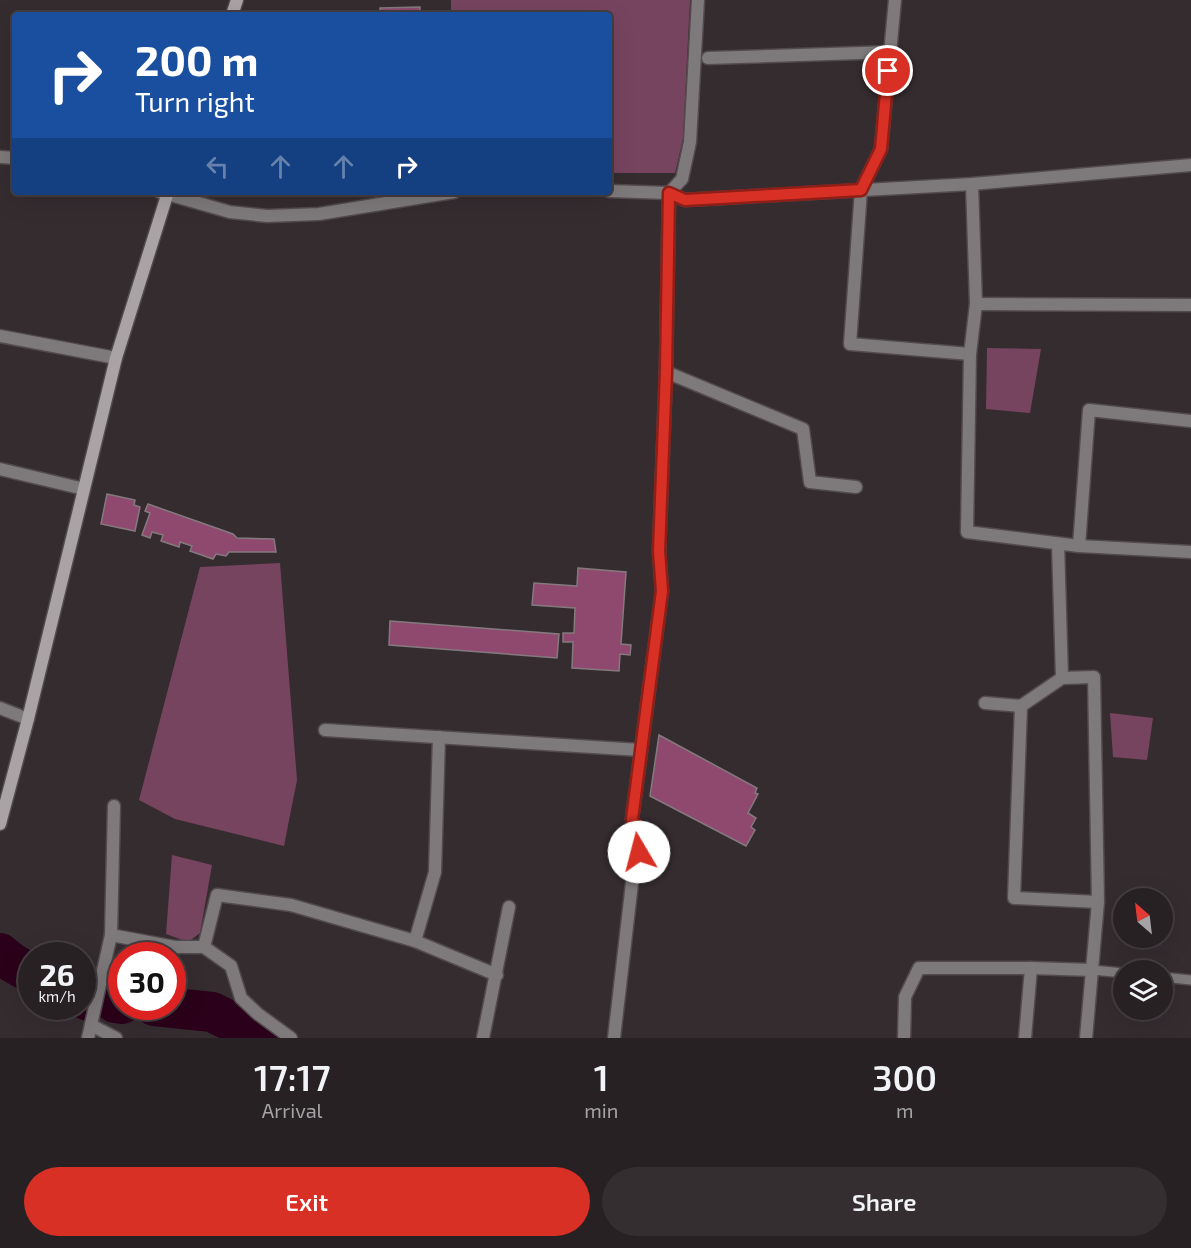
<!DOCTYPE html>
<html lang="en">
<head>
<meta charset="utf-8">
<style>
  body { margin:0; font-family:"Exo 2",sans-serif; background:#342e31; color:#f1f3f6; height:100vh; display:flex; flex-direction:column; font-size:22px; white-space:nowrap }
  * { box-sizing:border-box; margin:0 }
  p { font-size:20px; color:#a5a3a6 }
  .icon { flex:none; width:33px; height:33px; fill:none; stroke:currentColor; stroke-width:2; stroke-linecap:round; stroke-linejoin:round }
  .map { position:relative; height:1038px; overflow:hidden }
  .sheet { display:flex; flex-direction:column; background:#282124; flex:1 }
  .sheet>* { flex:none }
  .banner { position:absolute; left:12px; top:12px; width:600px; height:183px; border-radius:6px; box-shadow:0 6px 24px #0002,0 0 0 2px #443e41; background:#1a4fa0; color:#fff; overflow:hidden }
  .needle { width:39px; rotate:332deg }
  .controls { position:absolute; left:1113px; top:888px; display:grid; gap:12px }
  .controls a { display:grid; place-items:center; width:60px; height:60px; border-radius:50%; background:#282124; box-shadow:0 6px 24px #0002,0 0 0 2px #443e41; font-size:30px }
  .speed { position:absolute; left:18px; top:942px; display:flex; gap:12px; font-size:30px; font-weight:700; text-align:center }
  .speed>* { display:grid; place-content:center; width:78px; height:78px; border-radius:50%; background:#282124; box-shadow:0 6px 24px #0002,0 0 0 2px #443e41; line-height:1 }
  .speed small { font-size:15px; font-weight:400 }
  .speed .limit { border:9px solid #d22; background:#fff; color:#111 }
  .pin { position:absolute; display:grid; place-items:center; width:51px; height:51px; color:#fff; margin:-26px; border:3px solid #fff; border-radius:50%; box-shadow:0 2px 6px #0007 }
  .me { position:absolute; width:66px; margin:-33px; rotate:352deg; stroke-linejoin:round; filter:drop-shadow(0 0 4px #0008) }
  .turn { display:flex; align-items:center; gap:21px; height:126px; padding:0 24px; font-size:27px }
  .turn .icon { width:78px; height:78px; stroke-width:2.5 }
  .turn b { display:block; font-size:42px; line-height:51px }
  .lanes { display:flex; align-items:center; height:57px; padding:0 24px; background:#0003; justify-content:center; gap:30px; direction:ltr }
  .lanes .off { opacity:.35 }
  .eta { display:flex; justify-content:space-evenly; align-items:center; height:102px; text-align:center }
  .eta b { font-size:36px; font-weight:600; line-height:42px }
  .button { display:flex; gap:12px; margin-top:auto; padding:12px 24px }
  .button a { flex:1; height:69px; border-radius:36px; background:#d93025; color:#fff; font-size:24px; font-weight:600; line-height:69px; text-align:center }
  .button a+a { background:#342e31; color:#f1f3f6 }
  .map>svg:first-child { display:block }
  .green { fill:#77445f }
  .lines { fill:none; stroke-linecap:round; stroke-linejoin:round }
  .river { stroke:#2b001a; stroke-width:40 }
  .building { fill:#8f496f; stroke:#847a7e; stroke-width:1.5 }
  .lane-casing { stroke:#534a4e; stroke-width:12 }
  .street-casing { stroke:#534a4e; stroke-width:15 }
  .secondary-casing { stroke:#534a4e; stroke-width:15 }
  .lane { stroke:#7e797b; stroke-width:9 }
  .street { stroke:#7e797b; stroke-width:12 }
  .secondary { stroke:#aaa3a6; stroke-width:12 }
  .route-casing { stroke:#8d1f18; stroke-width:15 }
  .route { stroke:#d93025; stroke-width:10 }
</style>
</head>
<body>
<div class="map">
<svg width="1191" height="1038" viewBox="0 0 1191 1038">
  <rect width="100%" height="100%" fill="#352c30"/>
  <g class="green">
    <polygon points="451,0 690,0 683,139 675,173 609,173 609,15 451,15"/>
    <polygon points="987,348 1041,349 1030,413 986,409"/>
    <polygon points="280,563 297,780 284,846 175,819 139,800 200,567"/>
    <polygon points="1110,713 1153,718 1147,760 1113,757"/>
    <polygon points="172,855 212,865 200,933 188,942 166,934"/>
  </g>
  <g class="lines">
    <g class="river">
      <polyline points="0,953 11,962 32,974"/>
      <polyline points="82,998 89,1001"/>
      <polyline points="115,1003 122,1004"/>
      <polyline points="154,1006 212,1012 254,1033 258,1038"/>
    </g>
  </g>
  <g class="building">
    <polygon points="420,7 420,15 380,15 380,8"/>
    <polygon points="107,494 135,500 134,505 140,507 135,531 101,524"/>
    <polygon points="148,504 233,534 237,538 274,539 276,552 229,552 226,556 216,554 213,559 190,551 192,546 180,542 179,547 161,541 163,535 152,532 150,538 142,535 150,513 145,511"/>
    <polygon points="578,568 626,572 621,644 631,645 630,655 620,654 619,671 572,668 573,642 563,642 563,633 574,633 575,608 532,605 534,583 577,586"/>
    <polygon points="390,621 559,634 557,658 389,645"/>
    <polygon points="659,735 757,788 755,793 758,794 748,813 756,818 751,827 755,830 746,846 650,796"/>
  </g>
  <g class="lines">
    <g class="lane-casing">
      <g id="lane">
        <polyline points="1092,970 1124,973"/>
        <polyline points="1162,977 1191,980"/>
      </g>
    </g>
    <g class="street-casing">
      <g id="street">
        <polyline points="895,0 881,149 861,190 850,344 970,354"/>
        <polyline points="708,58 890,52"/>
        <polyline points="0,157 15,158"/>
        <polyline points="972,184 976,304 970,354 967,532 1079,546 1089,410 1191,421"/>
        <polyline points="609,191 669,193 685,200 972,184 1191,165"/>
        <polyline points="160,192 230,212 267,216 319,214 454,192"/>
        <polyline points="976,304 1191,305"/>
        <polyline points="0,336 116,358"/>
        <polyline points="666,372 803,429 810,482 856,487"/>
        <polyline points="0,469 84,489"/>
        <polyline points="1058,544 1062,678"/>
        <polyline points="1079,546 1191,552"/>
        <polyline points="985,703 1021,706 1062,678 1094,677 1098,902 1086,1038"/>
        <polyline points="1021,706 1014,898 1098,902"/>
        <polyline points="0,708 28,719"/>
        <polyline points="325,730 640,750"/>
        <polyline points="111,935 175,947 204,947 231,966 241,998 258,1014 291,1038"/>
        <polyline points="415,941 497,975"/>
        <polyline points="204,947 217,895 291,905 415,941 435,872 439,737"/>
        <polyline points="91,1025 116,1038"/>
        <polyline points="88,1038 111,935 114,806"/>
        <polyline points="483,1038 509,907"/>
        <polyline points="614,1038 632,883 642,836 632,819 662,591 659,551 666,372 669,193 682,179 690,142 698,0"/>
        <polyline points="904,1038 905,997 919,968 1031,968 1092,970"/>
        <polyline points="1025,1038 1031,968"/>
      </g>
    </g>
    <g class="secondary-casing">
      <g id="secondary">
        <polyline points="232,15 237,0"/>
        <polyline points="0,824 28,719 116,358 168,192"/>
      </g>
    </g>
    <use href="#lane" class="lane"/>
    <use href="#street" class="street"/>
    <use href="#secondary" class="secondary"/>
  </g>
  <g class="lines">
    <g class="route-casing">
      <polyline id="route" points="639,852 642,836 632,819 662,591 659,551 666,372 669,193 685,200 861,190 881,149 888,71"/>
    </g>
    <use href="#route" class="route"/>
  </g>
</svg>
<div class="controls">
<a><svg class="needle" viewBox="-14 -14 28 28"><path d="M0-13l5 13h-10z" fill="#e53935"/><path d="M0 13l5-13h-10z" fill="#a5a3a6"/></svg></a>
<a><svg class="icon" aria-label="layers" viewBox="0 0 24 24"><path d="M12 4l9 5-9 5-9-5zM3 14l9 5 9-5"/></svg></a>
</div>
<div class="speed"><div>26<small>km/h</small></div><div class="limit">30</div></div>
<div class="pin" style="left:888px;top:71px;background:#d93025"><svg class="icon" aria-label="arrive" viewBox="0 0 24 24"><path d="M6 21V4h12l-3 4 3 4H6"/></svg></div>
<svg class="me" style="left:639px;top:852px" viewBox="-20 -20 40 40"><circle r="19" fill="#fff"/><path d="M0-13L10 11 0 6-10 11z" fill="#d93025"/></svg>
<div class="banner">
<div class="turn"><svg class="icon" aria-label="right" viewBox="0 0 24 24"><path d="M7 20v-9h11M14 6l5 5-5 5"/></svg><div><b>200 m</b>Turn right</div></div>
<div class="lanes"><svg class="icon off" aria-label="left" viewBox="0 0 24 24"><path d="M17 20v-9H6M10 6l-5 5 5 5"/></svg><svg class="icon off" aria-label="ahead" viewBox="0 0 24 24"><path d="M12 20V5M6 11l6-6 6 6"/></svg><svg class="icon off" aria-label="ahead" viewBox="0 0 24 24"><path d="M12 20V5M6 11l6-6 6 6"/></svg><svg class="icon" aria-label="right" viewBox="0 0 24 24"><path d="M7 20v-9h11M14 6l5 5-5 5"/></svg></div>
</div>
</div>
<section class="sheet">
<div class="eta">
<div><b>17:17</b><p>Arrival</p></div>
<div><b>1</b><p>min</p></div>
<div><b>300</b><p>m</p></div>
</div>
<div class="button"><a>Exit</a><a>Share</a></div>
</section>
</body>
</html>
